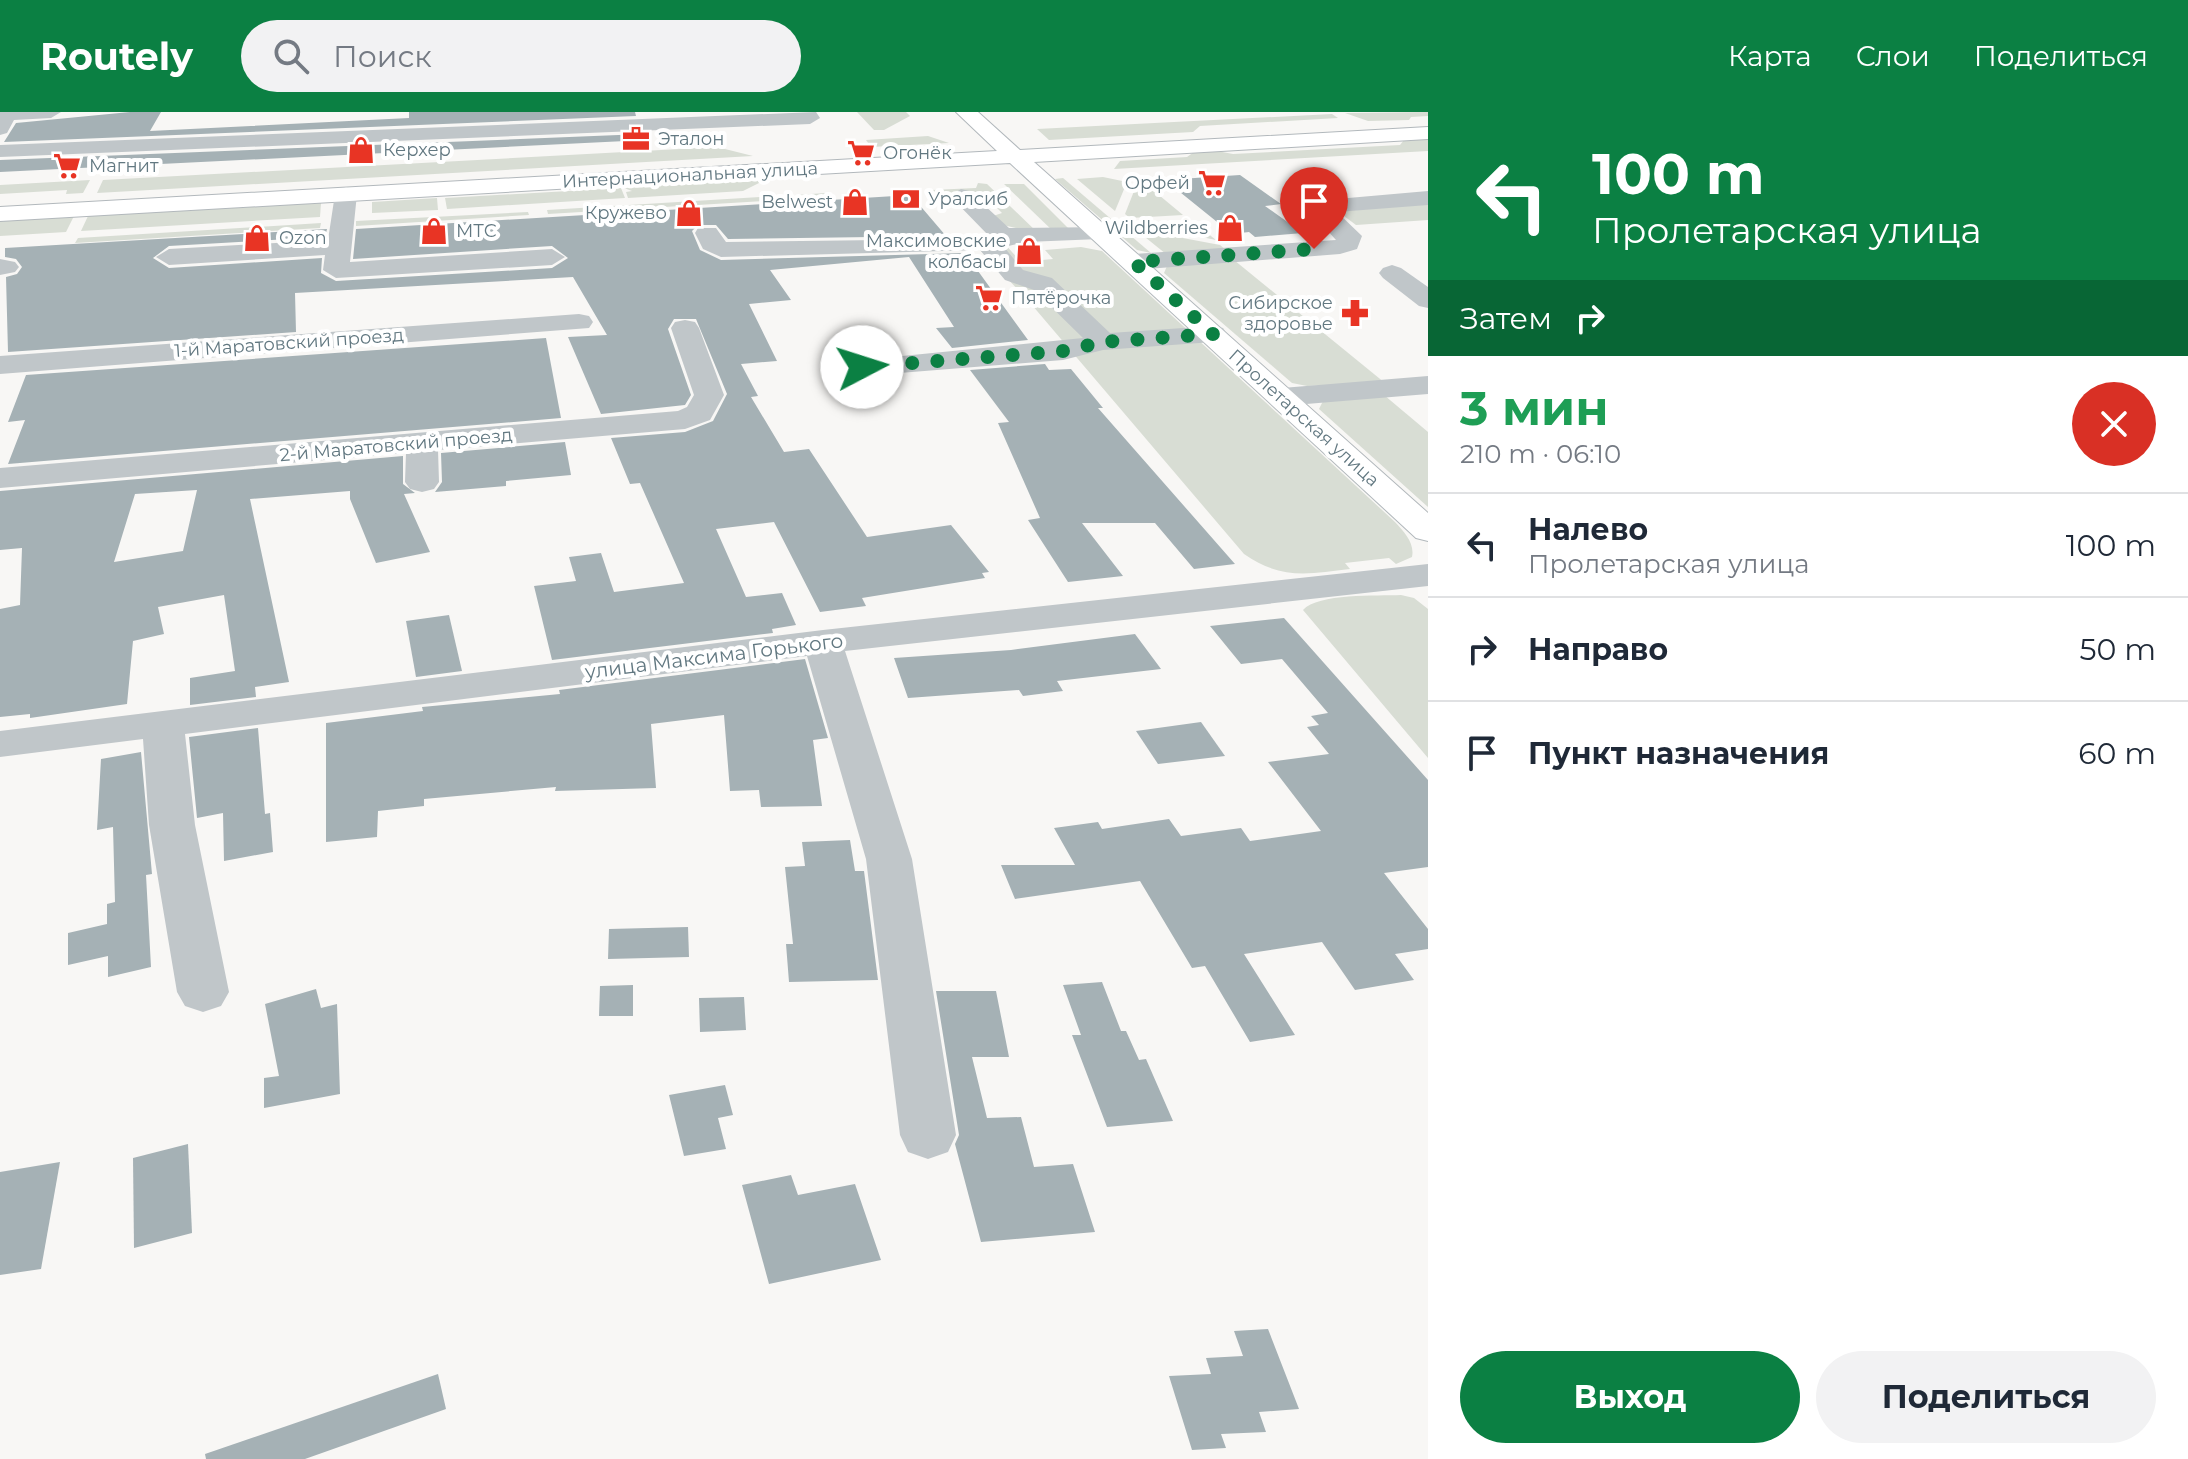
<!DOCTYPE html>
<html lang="ru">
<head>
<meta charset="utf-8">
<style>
  body { margin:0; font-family:Montserrat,sans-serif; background:#f2f2f3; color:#1f2937; height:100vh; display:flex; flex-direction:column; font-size:30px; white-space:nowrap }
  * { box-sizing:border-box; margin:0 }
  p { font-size:26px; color:#747a83 }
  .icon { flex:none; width:44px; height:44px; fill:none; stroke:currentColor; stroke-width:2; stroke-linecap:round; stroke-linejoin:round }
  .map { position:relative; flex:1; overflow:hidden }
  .side { display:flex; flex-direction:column; background:#fff; width:760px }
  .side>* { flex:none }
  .banner { background:#0b8043; color:#fff; overflow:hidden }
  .pin { position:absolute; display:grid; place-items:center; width:68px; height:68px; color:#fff; margin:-82px -34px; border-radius:50% 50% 50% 0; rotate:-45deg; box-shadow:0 0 8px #0007 }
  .pin .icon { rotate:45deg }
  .me { position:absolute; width:88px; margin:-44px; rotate:85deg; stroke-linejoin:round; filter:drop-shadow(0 0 6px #0008) }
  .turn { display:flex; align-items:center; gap:28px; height:168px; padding:0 32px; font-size:36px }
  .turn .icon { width:104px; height:104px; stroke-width:2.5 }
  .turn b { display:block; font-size:56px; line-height:68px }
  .then { display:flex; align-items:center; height:76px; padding:0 32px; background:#0003; gap:16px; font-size:30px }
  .round { display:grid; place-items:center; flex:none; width:84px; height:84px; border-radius:42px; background:#f2f2f3 }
  .headline { display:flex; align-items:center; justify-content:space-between; height:136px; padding:0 32px }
  h1 { font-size:48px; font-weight:700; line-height:60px; color:#1e9e55 }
  .primary-button { display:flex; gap:16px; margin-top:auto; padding:16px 32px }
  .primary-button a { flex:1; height:92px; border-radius:48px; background:#0b8043; color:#fff; font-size:32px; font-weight:700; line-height:92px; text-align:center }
  .primary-button a+a { background:#f2f2f3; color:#1f2937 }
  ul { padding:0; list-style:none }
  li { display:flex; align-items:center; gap:24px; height:104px; padding:0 32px; border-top:2px solid #e0e1e3 }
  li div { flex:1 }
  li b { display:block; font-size:30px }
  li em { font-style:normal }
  header { display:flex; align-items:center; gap:48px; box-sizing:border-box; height:112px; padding:0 40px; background:#0b8043; color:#fff }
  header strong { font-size:38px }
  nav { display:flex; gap:44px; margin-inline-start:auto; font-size:28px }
  .search { width:560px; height:72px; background:#f2f2f3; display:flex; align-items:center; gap:20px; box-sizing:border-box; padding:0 28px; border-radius:44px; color:#747a83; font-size:30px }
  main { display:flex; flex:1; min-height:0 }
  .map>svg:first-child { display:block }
  .green { fill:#d8ddd4 }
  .building { fill:#a5b1b5; fill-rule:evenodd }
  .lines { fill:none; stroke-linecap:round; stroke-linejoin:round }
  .major-casing { stroke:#b2b8bc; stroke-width:2 }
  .minor { fill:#c0c6c9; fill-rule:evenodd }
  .major { fill:#fff; fill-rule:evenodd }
  .route { stroke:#0b8043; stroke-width:14; stroke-dasharray:0 25.2 }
  .labels { text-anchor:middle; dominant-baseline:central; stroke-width:8; stroke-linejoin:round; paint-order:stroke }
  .far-poi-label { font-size:18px; fill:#627881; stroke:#fff; text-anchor:start }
  .far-street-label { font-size:18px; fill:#627881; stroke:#fff }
  .street-label { font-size:20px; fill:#627881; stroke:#fff }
</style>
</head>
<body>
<header>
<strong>Routely</strong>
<div class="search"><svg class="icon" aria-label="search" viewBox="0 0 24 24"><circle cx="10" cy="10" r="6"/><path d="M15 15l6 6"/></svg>Поиск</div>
<nav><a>Карта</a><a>Слои</a><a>Поделиться</a></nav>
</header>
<main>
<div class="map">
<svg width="1428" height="1347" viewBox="0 0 1428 1347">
  <rect width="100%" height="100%" fill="#f8f7f5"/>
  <g class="green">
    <polygon points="857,0 906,0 910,4 884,18 874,18"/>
    <polygon points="1428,0 1428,4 1411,5 1409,8 1368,9 1345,1"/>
    <polygon points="1332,2 1338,6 1200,14 1193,20 1049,28 1037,17"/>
    <polygon points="928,24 949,31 871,35 866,28"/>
    <polygon points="1428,27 1428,39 1114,57 1120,49 1187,45 1194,40 1217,39 1233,42 1400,33 1404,28"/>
    <polygon points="717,35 753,44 97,81 103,68"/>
    <polygon points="766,65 767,67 743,79 628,86 626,80 632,79 624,76"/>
    <polygon points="1103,65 1127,70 1115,99 1077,67"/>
    <polygon points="1063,66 1151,141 1137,138 1055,67"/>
    <polygon points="90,68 83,81 66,82 67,78 0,82 0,73"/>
    <polygon points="1138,69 1142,69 1183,103 1130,106 1125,102"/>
    <polygon points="978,71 987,72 1038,121 1003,113 993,104 1002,101 985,84 937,83 932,78 976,76"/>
    <polygon points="1004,72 1024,72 1069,117 1055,121"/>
    <polygon points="621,76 625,86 447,97 445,86"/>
    <polygon points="827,81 829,85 548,102 547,98"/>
    <polygon points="437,86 438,98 372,101 372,90"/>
    <polygon points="321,91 320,105 81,119 88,104"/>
    <polygon points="1428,91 1428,108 1356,113 1336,98"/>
    <polygon points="528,100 529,103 356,114 356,109"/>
    <polygon points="74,104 66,120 0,124 0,109"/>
    <polygon points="1192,109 1216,128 1138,112"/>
    <polygon points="321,111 320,116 75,131 78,126"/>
    <polygon points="1135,117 1220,133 1226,138 1166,142"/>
    <path d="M1003 130 1021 150 1053 147 1045 138 1081 135 1102 139 1395 410C1404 420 1415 431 1412 445L1396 452 1389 446 1345 451 1350 457C1308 462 1281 468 1244 442L1026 186 978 136Z"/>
    <polygon points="1234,148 1385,271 1307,274 1292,271 1164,161 1167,154"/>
    <polygon points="1384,283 1428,320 1428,395 1319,297 1323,289"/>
    <path d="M1401 483 1414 486 1428 497V646L1303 498C1318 481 1377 484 1401 483Z"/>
  </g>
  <g class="building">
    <polygon points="130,0 161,0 150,19 409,6 409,0 635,0 636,4 4,30 16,11"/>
    <polygon points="643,22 646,28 0,60 0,48"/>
    <polygon points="1240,63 1281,92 1265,94 1303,121 1255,125 1249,120 1232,122 1165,68"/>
    <polygon points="911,83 946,124 728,127 716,113 698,113 692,119 700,138 721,148 965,141 1028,228 952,236 936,216 954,215 909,145 770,158 791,188 749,192 777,249 741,252 758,284 751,285 784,340 809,337 867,425 951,413 989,460 982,461 985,466 862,486 866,494 820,500 774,410 716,417 746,485 782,481 796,513 772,517 773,521 552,548 534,474 576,469 569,445 601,441 614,480 684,471 640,371 630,372 611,326 685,320 713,309 727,282 696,207 674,207 668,217 691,283 685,293 601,302 568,225 607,223 573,165 295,181 296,220 8,240 6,165 17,162 22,155 16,147 5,145 5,136 327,117 325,125 169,134 153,146 169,156 322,146 321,161 336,169 552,156 568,146 552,134 353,147 356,117"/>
    <polygon points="546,226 561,306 8,352 25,308 8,310 26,263"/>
    <polygon points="1045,252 1049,258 1071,257 1103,296 1098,296 1235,452 1194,457 1155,411 1082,411 1123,464 1068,470 1028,408 1040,406 998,311 1009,310 970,258"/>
    <polygon points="565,330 571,363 506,369 506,374 435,380 442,370 441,341"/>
    <path d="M403 344V372L415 381 404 382 430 440 376 451 350 387V379L250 387 289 570 255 575 256 585 190 593V566L235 559 224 483 158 495 164 522 133 529 127 592 30 606V602L0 605V497L20 493 22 436 0 438V379ZM197 378 183 439 114 450 135 382Z"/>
    <polygon points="449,503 462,559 416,565 406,509"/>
    <polygon points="1284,506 1428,668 1428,755 1384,761 1428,817 1428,837 1395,842 1414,868 1355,878 1322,830 1244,842 1295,923 1250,930 1205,854 1192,856 1140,769 1015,787 1001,753 1075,753 1054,716 1098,710 1102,717 1169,707 1181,724 1241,716 1250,729 1321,719 1268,650 1329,642 1307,615 1319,613 1311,604 1328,601 1282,547 1241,552 1210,514"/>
    <polygon points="1135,522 1161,557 1057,569 1063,579 1023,584 1019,578 908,586 894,546 1011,538"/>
    <polygon points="805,547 828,626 813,628 822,694 761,695 759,678 730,679 724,603 651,612 656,676 555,679 556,675 424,687 424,694 378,699 377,725 326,730 326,611 423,599 422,595 560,582 559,578"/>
    <polygon points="1201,610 1225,644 1158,652 1136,619"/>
    <polygon points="258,616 265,702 270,701 273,740 224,749 223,701 197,706 189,625"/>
    <polygon points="141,640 152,762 146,763 151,855 108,865 108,844 68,853 68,821 107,812 107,792 115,790 113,715 97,718 101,647"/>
    <polygon points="850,728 855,759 864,759 878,868 789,870 786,832 793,832 785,755 805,754 802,730"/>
    <polygon points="688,815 689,845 608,847 609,817"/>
    <polygon points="1102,870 1121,919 1126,919 1139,948 1146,947 1173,1009 1107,1015 1072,923 1081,923 1063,873"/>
    <polygon points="633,873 633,904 599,904 600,874"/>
    <polygon points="316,877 321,896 337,892 340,982 264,996 264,966 279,964 265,892"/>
    <polygon points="936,879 996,879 1009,945 972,945 987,1006 1021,1005 1034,1055 1073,1052 1095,1120 981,1130 955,1032 959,1023"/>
    <polygon points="744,885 746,918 700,920 699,886"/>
    <polygon points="725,973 733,1003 718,1006 726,1037 684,1044 669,983"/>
    <polygon points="188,1032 192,1121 134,1136 133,1046"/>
    <polygon points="60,1050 41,1157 0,1163 0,1060"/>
    <polygon points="791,1063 798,1083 855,1072 881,1148 769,1172 742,1073"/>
    <polygon points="1268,1217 1299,1297 1259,1300 1266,1320 1221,1322 1226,1336 1192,1338 1169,1264 1211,1262 1206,1246 1243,1244 1234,1219"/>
    <polygon points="438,1262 446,1297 305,1347 206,1347 205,1342"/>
  </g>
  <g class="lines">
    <g class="major-casing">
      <polygon id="major" points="956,0 978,0 1020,38 1428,15 1428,27 1034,50 1428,401 1428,429 1416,426 1010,51 0,109 0,95 997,39"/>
    </g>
    <g class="minor">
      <polygon points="0,0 61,0 51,6 14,8 7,21 0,23"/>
      <polygon points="816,0 820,6 810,12 0,45 0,33"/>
      <polygon points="346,75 357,82 350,150 552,137 565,145 552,153 336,166 323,158 325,143 169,153 156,145 169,137 328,128 335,82"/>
      <polygon points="961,77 969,79 1009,116 1109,115 1112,120 1109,125 1100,127 1026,130 1004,135 1023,158 1052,166 1110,221 1213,214 1223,216 1227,222 1223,228 1213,230 1103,238 1063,248 862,264 852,261 847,255 852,249 1083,226 1034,178 1005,168 980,138 721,145 703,137 695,121 698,116 716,116 726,130 958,127 988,123 950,84"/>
      <polygon points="1428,79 1428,93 1337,100 1362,124 1357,137 1340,142 1134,158 1121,150 1134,142 1336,128 1317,107 1310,94 1314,89"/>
      <polygon points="0,147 15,150 19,155 15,160 0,163"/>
      <polygon points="1392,153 1401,156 1428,175 1428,196 1419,194 1383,166 1379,161 1383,156"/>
      <polygon points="579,202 589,204 593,210 589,216 0,262 0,244"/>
      <polygon points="685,208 695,210 699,216 724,283 710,308 685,317 438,338 439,370 434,377 422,380 410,377 405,370 406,341 0,376 0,356 678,299 687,295 694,283 671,216 675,210"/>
      <polygon points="1428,264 1428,282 1282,294 1271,291 1267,285 1271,279 1282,276"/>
      <polygon points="1428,452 1428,474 845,539 912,747 956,1023 948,1040 928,1047 908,1040 900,1023 866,747 807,544 185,622 195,713 229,880 221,894 203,900 185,894 177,880 149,713 143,627 0,645 0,619 823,518"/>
    </g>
    <use href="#major" class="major"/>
  </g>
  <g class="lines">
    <polyline class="route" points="862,255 1063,239 1103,230 1213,222 1134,150 1314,137"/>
  </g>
  <defs>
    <g id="office-bare" transform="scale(2.16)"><path d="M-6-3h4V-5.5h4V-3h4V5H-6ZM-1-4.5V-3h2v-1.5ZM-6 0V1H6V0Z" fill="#e83424" stroke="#fff" stroke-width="2.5" paint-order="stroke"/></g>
    <g id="shop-bare" transform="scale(2.16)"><path d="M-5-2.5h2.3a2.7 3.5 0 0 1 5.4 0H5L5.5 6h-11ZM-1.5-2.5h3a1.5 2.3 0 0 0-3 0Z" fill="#e83424" stroke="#fff" stroke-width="2.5" paint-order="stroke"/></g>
    <g id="supermarket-bare" transform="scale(2.16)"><path d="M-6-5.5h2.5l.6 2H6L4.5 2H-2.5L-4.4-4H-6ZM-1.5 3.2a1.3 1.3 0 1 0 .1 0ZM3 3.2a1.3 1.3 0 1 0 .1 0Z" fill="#e83424" stroke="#fff" stroke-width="2.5" paint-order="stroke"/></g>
    <g id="bank-bare" transform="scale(2.16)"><path d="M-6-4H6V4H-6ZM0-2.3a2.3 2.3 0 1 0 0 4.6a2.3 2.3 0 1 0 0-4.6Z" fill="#e83424" stroke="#fff" stroke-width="2.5" paint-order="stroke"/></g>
    <g id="pharmacy-bare" transform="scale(2.16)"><path d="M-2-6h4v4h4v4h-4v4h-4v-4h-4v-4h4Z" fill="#e83424" stroke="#fff" stroke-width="2.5" paint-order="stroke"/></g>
  </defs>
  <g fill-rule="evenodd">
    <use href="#office-bare" x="636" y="27"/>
    <use href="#shop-bare" x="361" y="38"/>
    <use href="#supermarket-bare" x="861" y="41"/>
    <use href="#supermarket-bare" x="67" y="54"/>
    <use href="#supermarket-bare" x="1212" y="71"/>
    <use href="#bank-bare" x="906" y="87"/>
    <use href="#shop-bare" x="855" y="90"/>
    <use href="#shop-bare" x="689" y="101"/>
    <use href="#shop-bare" x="1230" y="116"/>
    <use href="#shop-bare" x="434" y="119"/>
    <use href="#shop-bare" x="257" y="126"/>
    <use href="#shop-bare" x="1029" y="139"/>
    <use href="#supermarket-bare" x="989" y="186"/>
    <use href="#pharmacy-bare" x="1355" y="201"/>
  </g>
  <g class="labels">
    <g class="far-poi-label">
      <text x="658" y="27">Эталон</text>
      <text x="383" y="38">Керхер</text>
      <text x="883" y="41">Огонёк</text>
      <text x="89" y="54">Магнит</text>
      <text x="1190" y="71" text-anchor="end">Орфей</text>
      <text x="928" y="87">Уралсиб</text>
      <text x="833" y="90" text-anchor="end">Belwest</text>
      <text x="667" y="101" text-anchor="end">Кружево</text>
      <text x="1208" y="116" text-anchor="end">Wildberries</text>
      <text x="456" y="119">МТС</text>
      <text x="279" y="126">Ozon</text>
      <text x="1007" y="129" text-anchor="end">Максимовские<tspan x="1007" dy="21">колбасы</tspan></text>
      <text x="1011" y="186">Пятёрочка</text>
      <text x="1333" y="191" text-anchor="end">Сибирское<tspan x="1333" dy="21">здоровье</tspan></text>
    </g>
    <g class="far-street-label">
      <text transform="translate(690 63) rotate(-3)">Интернациональная улица</text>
      <text transform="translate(289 231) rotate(-4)">1-й Маратовский проезд</text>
      <text transform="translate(1304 306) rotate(42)">Пролетарская улица</text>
      <text transform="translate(396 333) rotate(-5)">2-й Маратовский проезд</text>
    </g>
    <g class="street-label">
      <text transform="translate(714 544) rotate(-7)">улица Максима Горького</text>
    </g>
  </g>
</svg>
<div class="pin" style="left:1314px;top:137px;background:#d93025"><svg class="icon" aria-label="arrive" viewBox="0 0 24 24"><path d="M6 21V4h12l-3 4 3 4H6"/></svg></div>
<svg class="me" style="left:862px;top:255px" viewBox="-20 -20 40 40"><circle r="19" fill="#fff"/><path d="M0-13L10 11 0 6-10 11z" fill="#0b8043"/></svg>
</div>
<section class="side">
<div class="banner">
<div class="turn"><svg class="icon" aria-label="left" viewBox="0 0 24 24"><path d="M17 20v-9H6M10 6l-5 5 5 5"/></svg><div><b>100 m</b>Пролетарская улица</div></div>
<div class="then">Затем<svg class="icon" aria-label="right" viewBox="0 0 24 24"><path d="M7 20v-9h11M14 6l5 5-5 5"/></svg></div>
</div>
<div class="headline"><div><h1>3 мин</h1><p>210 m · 06:10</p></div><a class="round" style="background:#d93025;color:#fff"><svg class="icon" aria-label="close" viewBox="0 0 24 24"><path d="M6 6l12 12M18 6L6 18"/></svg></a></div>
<ul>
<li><svg class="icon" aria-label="left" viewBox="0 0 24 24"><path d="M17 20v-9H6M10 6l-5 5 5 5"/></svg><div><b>Налево</b><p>Пролетарская улица</p></div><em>100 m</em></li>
<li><svg class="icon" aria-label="right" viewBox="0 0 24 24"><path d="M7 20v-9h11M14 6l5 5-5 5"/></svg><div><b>Направо</b></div><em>50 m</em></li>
<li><svg class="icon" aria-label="arrive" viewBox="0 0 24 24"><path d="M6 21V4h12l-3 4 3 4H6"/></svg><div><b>Пункт назначения</b></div><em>60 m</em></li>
</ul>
<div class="primary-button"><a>Выход</a><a>Поделиться</a></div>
</section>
</main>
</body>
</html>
